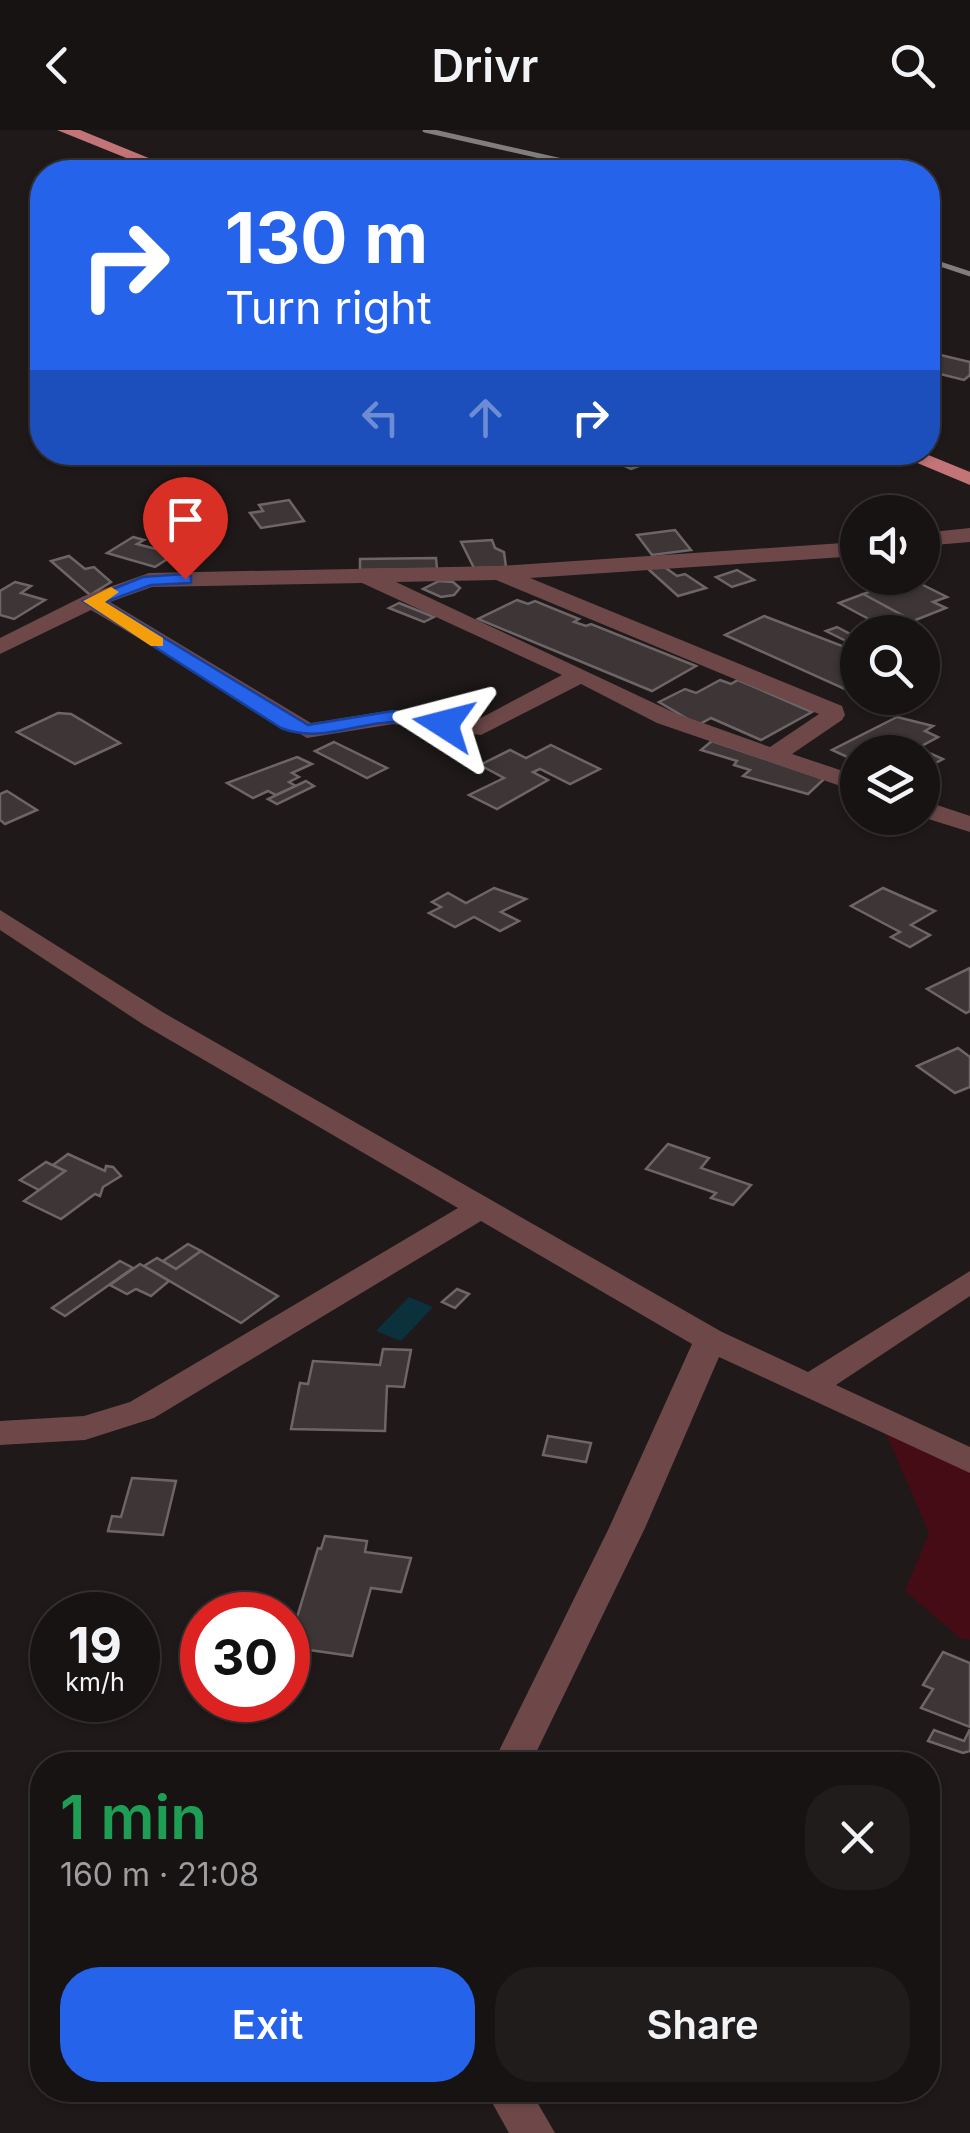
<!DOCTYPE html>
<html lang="en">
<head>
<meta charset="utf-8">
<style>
  body { margin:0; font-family:Inter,sans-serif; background:#201c1c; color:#f1f3f6; height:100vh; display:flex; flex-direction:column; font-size:38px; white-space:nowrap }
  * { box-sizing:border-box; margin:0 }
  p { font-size:32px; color:#9e9ea0 }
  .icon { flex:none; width:55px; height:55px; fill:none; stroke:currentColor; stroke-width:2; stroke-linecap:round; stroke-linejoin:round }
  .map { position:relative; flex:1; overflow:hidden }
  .side { position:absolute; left:30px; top:1622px; width:910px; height:350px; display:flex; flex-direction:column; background:#171313; border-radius:40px; box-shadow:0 2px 8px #0004,0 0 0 2px #363233 }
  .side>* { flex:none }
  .guide { position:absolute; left:30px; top:30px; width:910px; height:305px; border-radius:40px; box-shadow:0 2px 8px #0004,0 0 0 2px #363233; background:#2563eb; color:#fff; overflow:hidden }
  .tools { position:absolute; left:840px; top:365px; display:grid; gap:20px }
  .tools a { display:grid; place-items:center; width:100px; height:100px; border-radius:50%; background:#171313; box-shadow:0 2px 8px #0004,0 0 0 2px #363233; font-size:50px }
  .speed { position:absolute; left:30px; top:1462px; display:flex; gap:20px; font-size:50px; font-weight:700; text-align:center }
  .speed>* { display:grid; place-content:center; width:130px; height:130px; border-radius:50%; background:#171313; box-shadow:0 2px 8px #0004,0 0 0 2px #363233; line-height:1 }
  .speed small { font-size:25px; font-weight:400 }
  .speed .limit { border:15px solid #d22; background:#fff; color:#111 }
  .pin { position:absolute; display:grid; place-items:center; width:85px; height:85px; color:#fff; margin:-102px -42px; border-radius:50% 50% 50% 0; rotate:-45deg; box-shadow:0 0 10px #0007 }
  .pin .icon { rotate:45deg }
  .me { position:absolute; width:110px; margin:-55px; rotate:279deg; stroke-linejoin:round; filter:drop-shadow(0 0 8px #0008) }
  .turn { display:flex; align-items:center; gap:35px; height:210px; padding:0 30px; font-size:45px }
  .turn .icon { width:130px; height:130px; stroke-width:2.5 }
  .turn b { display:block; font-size:70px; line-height:85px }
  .lanes { display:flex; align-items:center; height:95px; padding:0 30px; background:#0003; justify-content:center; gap:50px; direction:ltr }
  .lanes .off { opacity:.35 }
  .round { display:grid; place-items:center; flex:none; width:105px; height:105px; border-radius:40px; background:#201c1c }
  .head { display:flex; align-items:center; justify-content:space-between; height:170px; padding:0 30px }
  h1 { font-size:60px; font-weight:600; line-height:75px; color:#1e9e55 }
  .button { display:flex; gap:20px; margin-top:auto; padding:20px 30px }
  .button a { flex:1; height:115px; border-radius:40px; background:#2563eb; color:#fff; font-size:40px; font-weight:600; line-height:115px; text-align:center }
  .button a+a { background:#201c1c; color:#f1f3f6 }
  header { display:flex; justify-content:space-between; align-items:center; height:130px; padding:0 30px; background:#171313; font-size:45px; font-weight:600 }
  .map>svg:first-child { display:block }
  .green { fill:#460c15 }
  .water { fill:#0b313d }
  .building { fill:#3d3536; stroke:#6e6666; stroke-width:2.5 }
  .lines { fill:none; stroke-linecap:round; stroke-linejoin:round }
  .minor { fill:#6e4849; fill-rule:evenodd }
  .major { fill:#c27477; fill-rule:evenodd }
  .rail { stroke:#837e7e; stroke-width:5 }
  .route { fill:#2563eb; stroke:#184099; stroke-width:2.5 }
  .slow { fill:#f59e0b }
</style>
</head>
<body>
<header><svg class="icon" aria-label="back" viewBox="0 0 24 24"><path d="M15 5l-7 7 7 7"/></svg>Drivr<svg class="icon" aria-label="search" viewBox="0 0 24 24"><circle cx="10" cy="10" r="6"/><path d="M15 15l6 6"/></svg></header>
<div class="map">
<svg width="970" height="2003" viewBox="0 0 970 2003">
  <rect width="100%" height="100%" fill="#1f1919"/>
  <polygon class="green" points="884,1299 970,1331 970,1510 961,1509 905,1461 929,1403"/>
  <polygon class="water" points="409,1167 433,1177 401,1211 376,1201"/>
  <g class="building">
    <polygon points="928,222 970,232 970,245 964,250 928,241"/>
    <polygon points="658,322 666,326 631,339 597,323"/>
    <polygon points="289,370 304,391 261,398 250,383 263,381 259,375"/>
    <polygon points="675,400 691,420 652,425 637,405"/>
    <polygon points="133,407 144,410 137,414 156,419 168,412 186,417 155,437 107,423"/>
    <polygon points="492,410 495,418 504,422 506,437 474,438 461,412"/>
    <polygon points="69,426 85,439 94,437 111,452 90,465 51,431"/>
    <polygon points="436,428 437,439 360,440 360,429"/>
    <polygon points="663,436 677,446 685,444 706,458 678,466 646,437"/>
    <polygon points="737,440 754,450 732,457 716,447"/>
    <polygon points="909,448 947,467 933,472 946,478 913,491 863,464"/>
    <polygon points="439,451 453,452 460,458 454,465 441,467 423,459"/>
    <polygon points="15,452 31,456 21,463 45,470 14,489 0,485 0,461"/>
    <polygon points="863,464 913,491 889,500 839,473"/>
    <polygon points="517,470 528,474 535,471 579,489 574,492 586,496 591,494 696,536 652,561 478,489"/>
    <polygon points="399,473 434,487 424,492 389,478"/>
    <polygon points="764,486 858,522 858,557 849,561 725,505"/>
    <polygon points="837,497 858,508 858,517 826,501"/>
    <polygon points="720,550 731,554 738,550 812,582 761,610 711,588 698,595 659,572 685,559 696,563"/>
    <polygon points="58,583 71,584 120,613 75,634 17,602"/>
    <polygon points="897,587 933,596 925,601 938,607 918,618 943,629 930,636 922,633 922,622 858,622 858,632 832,620"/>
    <polygon points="712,611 824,649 808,664 743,646 750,640 734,635 737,631 701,620"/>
    <polygon points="334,612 387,638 367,648 315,621"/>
    <polygon points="551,615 600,639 570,654 540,639 533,642 548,650 497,679 469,665 504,648 480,635 510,620 526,628"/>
    <polygon points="297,627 312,634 292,643 299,647 289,652 296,656 276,665 268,661 253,668 227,653"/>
    <polygon points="306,651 314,656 277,674 268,669"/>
    <polygon points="7,661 37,680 5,694 0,690 0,664"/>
    <polygon points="494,758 526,769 501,782 519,791 500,801 474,787 455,797 429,783 441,777 432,772 448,763 466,773"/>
    <polygon points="883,758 935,781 911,795 930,805 910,817 891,807 900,802 851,776"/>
    <polygon points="970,838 970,881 966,883 927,859"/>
    <polygon points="958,918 970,927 970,957 955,963 917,936"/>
    <polygon points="668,1014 709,1028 701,1038 751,1055 733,1075 711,1068 716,1063 646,1039"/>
    <polygon points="68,1024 105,1041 106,1036 113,1037 121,1046 103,1057 100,1066 95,1064 61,1089 24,1071 65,1041 53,1035"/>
    <polygon points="46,1032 65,1041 39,1060 20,1050"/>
    <polygon points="188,1114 201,1121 176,1139 163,1131"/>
    <polygon points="201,1121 278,1166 241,1193 144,1136 157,1128 176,1139"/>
    <polygon points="120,1131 133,1138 65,1186 52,1178"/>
    <polygon points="140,1134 169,1151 151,1166 136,1159 127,1164 110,1155"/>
    <polygon points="457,1159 469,1164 455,1178 442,1172"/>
    <polygon points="383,1219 411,1220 404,1257 387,1256 385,1301 291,1299 300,1253 308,1254 313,1231 380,1235"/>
    <polygon points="548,1306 591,1313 586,1332 543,1325"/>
    <polygon points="132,1348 176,1351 163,1405 108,1401 112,1386 121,1387"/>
    <polygon points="325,1406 367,1411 365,1422 411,1428 401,1462 371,1458 352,1526 288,1517 318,1418 321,1419"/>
    <polygon points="943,1522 970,1533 970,1597 921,1578 933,1559 923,1555"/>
    <polygon points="970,1599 970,1621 963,1623 928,1611 934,1600 964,1611"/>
  </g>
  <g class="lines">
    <g class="minor">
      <polygon points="970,398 970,412 922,416 922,403"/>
      <path d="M858 412V426L530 448 842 576 845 585 842 590 792 624 858 646V662L657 593 581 554 481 605 393 594 307 608 91 480 0 524V508L84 466 149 443 499 436ZM496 450 819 584 770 617 675 583 396 452ZM362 453 562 545 477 590 393 580 311 593 110 472 152 457Z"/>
      <polygon points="922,670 970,686 970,702 922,687"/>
      <polygon points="0,780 164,883 722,1202 808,1242 970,1141 970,1166 836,1255 970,1317 970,1343 719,1227 645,1398 530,1635 492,1635 609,1398 692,1214 481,1091 154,1288 85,1310 0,1315 0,1291 84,1286 130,1272 458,1078 144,895 0,800"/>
      <polygon points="485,1960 530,1960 555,2003 509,2003"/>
    </g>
    <g class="major">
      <polygon points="57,0 80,0 183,42 161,42"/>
      <polygon points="891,322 921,322 970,342 970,355"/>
    </g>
    <g class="rail">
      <polyline points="425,0 611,42"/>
      <polyline points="928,130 970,144"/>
    </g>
  </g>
  <path class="route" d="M185 444 191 446V453L151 455 105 472 308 595 393 581 453 594C438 607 411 592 392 592 352 594 320 613 281 598L83 471 143 447Z"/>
  <polygon class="slow" points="111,457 119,462 105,472 163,508 163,516 151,516 83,471"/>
</svg>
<div class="tools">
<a><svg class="icon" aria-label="sound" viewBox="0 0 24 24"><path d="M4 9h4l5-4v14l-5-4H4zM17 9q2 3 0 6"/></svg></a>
<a><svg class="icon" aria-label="search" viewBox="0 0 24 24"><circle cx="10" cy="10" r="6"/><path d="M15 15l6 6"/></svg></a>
<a><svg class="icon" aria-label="layers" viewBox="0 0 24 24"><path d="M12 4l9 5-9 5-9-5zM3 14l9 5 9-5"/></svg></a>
</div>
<div class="speed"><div>19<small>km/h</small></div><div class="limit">30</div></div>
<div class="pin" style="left:185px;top:449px;background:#d93025"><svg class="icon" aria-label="arrive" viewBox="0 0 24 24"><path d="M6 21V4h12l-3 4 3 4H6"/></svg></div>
<svg class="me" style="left:444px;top:594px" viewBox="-20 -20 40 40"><path d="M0-17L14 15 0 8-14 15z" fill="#2563eb" stroke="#fff" stroke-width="4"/></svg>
<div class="guide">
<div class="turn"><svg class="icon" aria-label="right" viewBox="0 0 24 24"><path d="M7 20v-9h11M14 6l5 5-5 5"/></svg><div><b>130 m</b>Turn right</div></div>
<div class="lanes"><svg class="icon off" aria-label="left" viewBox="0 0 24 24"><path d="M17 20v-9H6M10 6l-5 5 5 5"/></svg><svg class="icon off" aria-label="ahead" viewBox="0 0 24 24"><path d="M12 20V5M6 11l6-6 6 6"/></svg><svg class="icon" aria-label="right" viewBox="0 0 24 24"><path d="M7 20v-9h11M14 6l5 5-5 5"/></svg></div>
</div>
<section class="side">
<div class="head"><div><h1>1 min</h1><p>160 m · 21:08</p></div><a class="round"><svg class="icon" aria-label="close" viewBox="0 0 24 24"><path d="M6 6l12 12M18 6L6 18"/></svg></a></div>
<div class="button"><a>Exit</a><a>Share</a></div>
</section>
</div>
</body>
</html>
